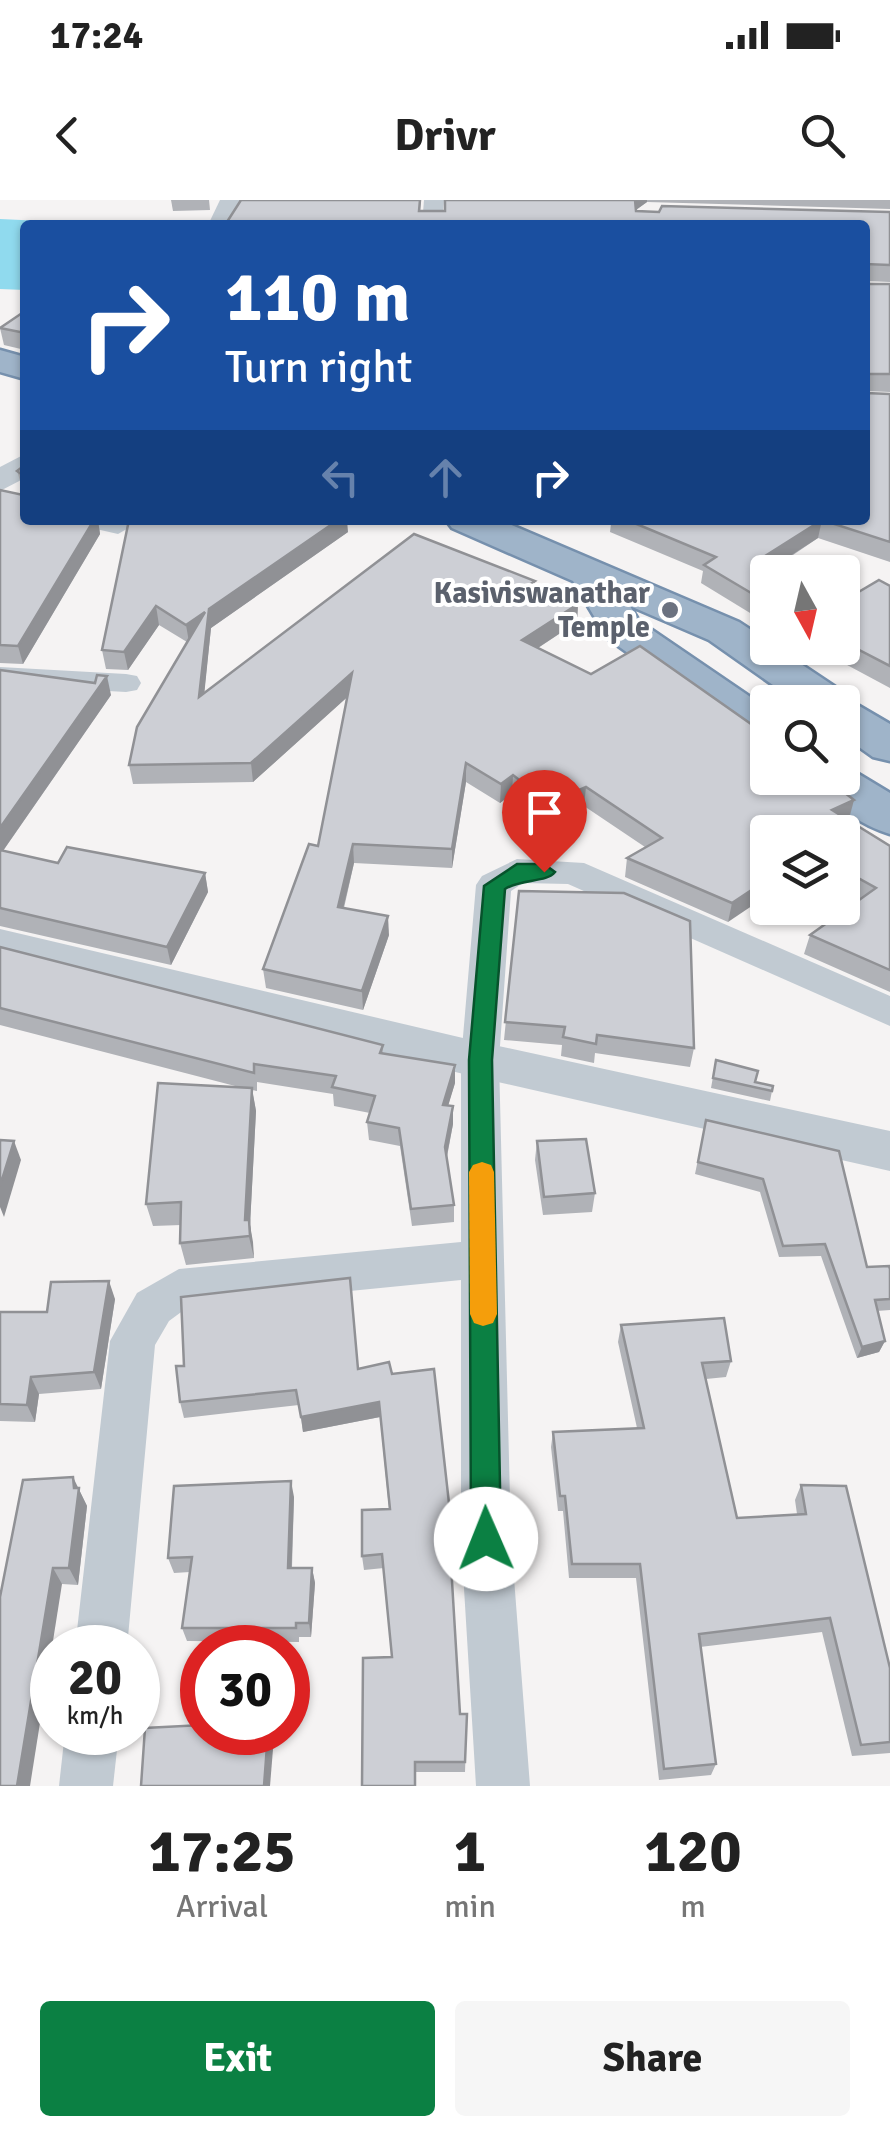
<!DOCTYPE html>
<html lang="en">
<head>
<meta charset="utf-8">
<style>
  body { margin:0; font-family:Signika,sans-serif; background:#f6f6f6; color:#222; height:100vh; display:flex; flex-direction:column; font-size:38px; white-space:nowrap }
  * { box-sizing:border-box; margin:0 }
  p { font-size:32px; color:#767676 }
  .icon { flex:none; width:55px; height:55px; fill:none; stroke:currentColor; stroke-width:2; stroke-linecap:round; stroke-linejoin:round }
  .map { position:relative; height:1586px; overflow:hidden }
  .panel { display:flex; flex-direction:column; background:#fff; flex:1 }
  .panel>* { flex:none }
  .hud { position:absolute; left:20px; top:20px; width:850px; height:305px; border-radius:10px; box-shadow:0 2px 8px #0004; background:#1a4fa0; color:#fff; overflow:hidden }
  .needle { width:65px; rotate:172deg }
  .fabs { position:absolute; left:750px; top:355px; display:grid; gap:20px }
  .fabs a { display:grid; place-items:center; width:110px; height:110px; border-radius:10px; background:#fff; box-shadow:0 2px 8px #0004; font-size:50px }
  .speed { position:absolute; left:30px; top:1425px; display:flex; gap:20px; font-size:50px; font-weight:700; text-align:center }
  .speed>* { display:grid; place-content:center; width:130px; height:130px; border-radius:50%; background:#fff; box-shadow:0 2px 8px #0004; line-height:1 }
  .speed small { font-size:25px; font-weight:400 }
  .speed .limit { border:15px solid #d22; background:#fff; color:#111 }
  .pin { position:absolute; display:grid; place-items:center; width:85px; height:85px; color:#fff; margin:-102px -42px; border-radius:50% 50% 50% 0; rotate:-45deg; box-shadow:0 0 10px #0007 }
  .pin .icon { rotate:45deg }
  .me { position:absolute; width:110px; margin:-55px; rotate:359deg; stroke-linejoin:round; filter:drop-shadow(0 0 8px #0008) }
  .turn { display:flex; align-items:center; gap:35px; height:210px; padding:0 40px; font-size:45px }
  .turn .icon { width:130px; height:130px; stroke-width:2.5 }
  .turn b { display:block; font-size:70px; line-height:85px }
  .lanes { display:flex; align-items:center; height:95px; padding:0 40px; background:#0003; justify-content:center; gap:50px; direction:ltr }
  .lanes .off { opacity:.35 }
  .eta { display:flex; justify-content:space-evenly; align-items:center; height:170px; text-align:center }
  .eta b { font-size:60px; font-weight:700; line-height:70px }
  .cta { display:flex; gap:20px; margin-top:auto; padding:20px 40px }
  .cta a { flex:1; height:115px; border-radius:10px; background:#0b8043; color:#fff; font-size:40px; font-weight:700; line-height:115px; text-align:center }
  .cta a+a { background:#f6f6f6; color:#222 }
  .status { display:flex; justify-content:space-between; align-items:center; height:70px; padding:0 50px; background:#fff; direction:ltr }
  .status svg { height:28px; fill:currentColor }
  header { display:flex; justify-content:space-between; align-items:center; height:130px; padding:0 40px; background:#fff; font-size:45px; font-weight:700 }
  .map>svg:first-child { display:block }
  .water { fill:#90daee }
  .lines { fill:none; stroke-linecap:round; stroke-linejoin:round }
  .trunk-casing { stroke:#7690ad; stroke-width:5 }
  .minor { fill:#c1cad2; fill-rule:evenodd }
  .tertiary { fill:#c1cad2; fill-rule:evenodd }
  .trunk { fill:#9fb4c9; fill-rule:evenodd }
  .wall { fill:#b0b2b7 }
  .shaded-wall { fill:#909195 }
  .building { fill:#cdcfd5; stroke:#909195; stroke-width:2.5 }
  .route { fill:#0b8043; stroke:#07532c; stroke-width:2.5 }
  .slow { fill:#f59e0b }
  .worship-dot { fill:#6b7280; stroke:#fff; stroke-width:4 }
  .labels { text-anchor:middle; dominant-baseline:central; stroke-width:8; stroke-linejoin:round; paint-order:stroke }
  .far-worship-label { font-size:30px; font-weight:bold; fill:#5b616d; stroke:#fff; text-anchor:end }
</style>
</head>
<body>
<div class="status"><b>17:24</b><svg viewBox="0 0 49 12"><path d="M0 12V9h3v3zM5 12V6h3v6zM10 12V3h3v9zM15 12V0h3v12zM26 1h20v11H26zM47 4h2v5h-2z"/></svg></div>
<header><svg class="icon" aria-label="back" viewBox="0 0 24 24"><path d="M15 5l-7 7 7 7"/></svg>Drivr<svg class="icon" aria-label="search" viewBox="0 0 24 24"><circle cx="10" cy="10" r="6"/><path d="M15 15l6 6"/></svg></header>
<div class="map">
<svg width="890" height="1586" viewBox="0 0 890 1586">
  <rect width="100%" height="100%" fill="#f5f3f3"/>
  <polygon class="water" points="0,19 128,25 25,25 25,90 0,89"/>
  <g class="lines">
    <g class="trunk-casing">
      <g id="trunk">
        <polygon points="0,150 25,157 25,179 0,172"/>
        <polygon points="446,320 500,320 739,422 768,441 768,448 777,448 843,492 849,500 890,524 890,561 873,557 842,535 842,502 797,502 709,440 630,406 639,421 768,509 768,546 752,542 607,438 573,381 452,328"/>
        <path d="M842 564 890 593V634C863 626 825 602 810 578H842Z"/>
      </g>
    </g>
    <g class="minor">
      <polygon points="220,0 240,0 228,25 208,25"/>
      <polygon points="424,0 444,0 442,25 422,25"/>
      <polygon points="79,320 127,320 132,326 118,334 83,326"/>
      <polygon points="0,467 126,474 137,476 141,483 137,490 126,492 0,485"/>
      <polygon points="517,659 584,663 890,796 890,826 568,684 523,683 511,691 499,860 511,1339 530,1586 476,1586 461,1339 461,1080 188,1107 169,1121 155,1145 127,1448 75,1448 110,1141 137,1093 179,1069 461,1042 461,860 476,685 482,676"/>
      <polygon points="65,1532 119,1532 113,1586 59,1586"/>
    </g>
    <g class="tertiary">
      <polygon points="25,254 25,278 0,291 0,267"/>
      <polygon points="0,729 480,842 890,931 890,971 480,878 0,761"/>
    </g>
    <use href="#trunk" class="trunk"/>
  </g>
  <g class="wall">
    <polygon points="171,0 209,0 210,10 173,11"/>
    <polygon points="239,0 421,0 420,11 445,11 445,0 890,0 890,9 647,2 636,10 659,12 890,12 890,82 866,81 866,84 890,84 890,192 866,191 866,193 890,194 890,362 818,338 768,372 768,424 701,383 703,371 610,332 611,324 599,320 865,320 865,25 225,25 239,3"/>
    <polygon points="25,111 25,150 4,145 0,128"/>
    <polygon points="25,265 25,320 98,320 100,334 23,464 0,463 0,290 23,295 23,290 17,271"/>
    <polygon points="129,320 348,332 211,428 204,493 534,385 578,404 577,422 538,448 849,619 847,619 890,646 890,792 804,754 810,735 859,700 842,691 842,632 768,632 728,722 625,677 627,658 645,647 584,606 548,622 512,594 500,603 466,582 452,668 354,663 344,708 389,735 363,810 266,788 263,769 318,646 347,497 253,582 133,584 129,565 187,442 159,425 128,470 106,469 102,450"/>
    <polygon points="890,386 890,488 821,451 817,454 807,448 842,448 842,399 845,400"/>
    <polygon points="0,470 111,495 3,651 58,663 205,673 208,692 171,765 0,726"/>
    <polygon points="519,691 694,848 690,867 595,853 594,863 561,856 562,845 504,840"/>
    <polygon points="0,747 383,845 383,854 455,883 448,905 453,924 447,957 454,1005 454,1022 412,1026 400,946 369,940 367,922 370,913 334,906 333,894 257,882 257,891 252,890 256,911 250,1025 254,1058 186,1065 180,1043 181,1025 153,1026 146,1004 239,887 0,825"/>
    <polygon points="716,860 755,882 773,886 770,901 711,888"/>
    <polygon points="706,920 867,1067 890,1069 890,1110 877,1111 885,1141 879,1152 857,1158 821,1056 779,1057 760,992 695,974"/>
    <polygon points="537,941 595,993 592,1012 543,1015 535,960"/>
    <polygon points="115,1099 101,1189 39,1194 35,1222 0,1221 0,1112 47,1112"/>
    <polygon points="621,1125 731,1161 726,1177 706,1179 737,1318 797,1314 795,1300 801,1285 890,1468 890,1553 852,1556 822,1432 700,1447 716,1564 711,1575 659,1580 636,1378 569,1378 563,1311 558,1311 551,1247 553,1232 637,1228 618,1142"/>
    <polygon points="358,1169 392,1174 454,1348 454,1362 451,1362 460,1514 467,1514 465,1572 415,1572 392,1457 384,1368 364,1370 362,1356 389,1309 380,1217 303,1232 299,1205 184,1218 180,1202"/>
    <polygon points="78,1288 87,1306 78,1385 62,1384 0,1397"/>
    <polygon points="294,1297 292,1368 312,1368 315,1383 311,1437 299,1437 299,1442 187,1441 182,1428 190,1372 174,1373 168,1358"/>
  </g>
  <g class="shaded-wall">
    <polygon points="634,0 647,0 647,2 633,12"/>
    <polygon points="94,320 98,320 100,334 23,464 18,446"/>
    <polygon points="338,320 347,320 348,332 211,428 202,516 186,425"/>
    <polygon points="822,320 818,338 759,376 762,358"/>
    <polygon points="578,404 577,422 521,459 522,440"/>
    <polygon points="156,406 159,425 128,470 124,452"/>
    <polygon points="352,473 353,492 253,582 251,563"/>
    <polygon points="107,476 111,495 0,655 0,628"/>
    <polygon points="466,563 466,582 452,668 452,649"/>
    <polygon points="513,575 512,594 500,603 501,584"/>
    <polygon points="586,587 584,606 548,622 549,603"/>
    <polygon points="854,600 849,619 827,629 832,610"/>
    <polygon points="353,644 354,663 339,726 338,707"/>
    <polygon points="205,673 208,692 171,765 167,747"/>
    <polygon points="768,679 768,695 728,722 732,703"/>
    <polygon points="388,716 389,735 363,810 362,791"/>
    <polygon points="455,865 455,883 443,923 443,905"/>
    <polygon points="252,888 256,911 250,1025 253,1042 254,1058 245,1020"/>
    <polygon points="453,906 453,924 445,965 445,947"/>
    <polygon points="14,941 21,960 4,1017 0,1007 0,986"/>
    <polygon points="109,1081 115,1099 101,1189 94,1172"/>
    <polygon points="885,1141 879,1152 857,1158 862,1147"/>
    <polygon points="31,1177 39,1194 35,1222 27,1205"/>
    <polygon points="379,1202 380,1217 303,1232 301,1217"/>
    <polygon points="73,1277 87,1306 78,1385 69,1368 74,1288"/>
    <polygon points="291,1281 294,1297 291,1383 288,1368"/>
    <polygon points="53,1368 62,1384 30,1586 17,1586"/>
    <polygon points="312,1368 315,1383 311,1437 309,1423"/>
    <polygon points="268,1532 272,1532 274,1537 270,1586 264,1586"/>
  </g>
  <g class="building">
    <polygon points="241,0 420,0 419,11 445,11 445,0 635,0 636,11 659,12 662,6 890,12 890,65 866,64 866,84 890,84 890,174 866,174 866,193 890,194 890,342 822,320 865,320 865,25 225,25"/>
    <polygon points="25,111 25,133 0,128"/>
    <polygon points="25,265 25,320 94,320 18,446 0,445 0,290 23,295 24,276 17,271"/>
    <polygon points="129,320 338,320 209,409 199,497 414,334 535,381 532,383 578,404 522,440 591,474 640,446 754,526 768,530 768,578 826,578 854,600 832,610 890,646 890,770 810,735 876,688 842,669 842,632 768,632 768,679 732,703 627,658 662,638 586,587 549,603 513,575 501,584 466,563 452,649 353,644 338,707 388,716 362,791 263,769 309,644 318,646 352,473 251,563 129,565 137,527 205,412 186,425 156,406 124,452 102,450"/>
    <polygon points="627,320 822,320 762,358 791,372 768,372 768,403 704,365 716,357"/>
    <polygon points="879,380 890,386 890,466 842,441 842,399 845,400"/>
    <polygon points="0,470 95,483 97,475 107,476 0,628"/>
    <polygon points="67,647 205,673 167,747 0,708 0,650 58,663"/>
    <polygon points="519,691 624,693 690,721 694,848 597,835 596,844 563,837 565,827 505,822"/>
    <polygon points="0,747 383,845 380,853 455,865 443,905 453,906 445,947 454,1005 411,1009 399,928 367,922 375,896 332,887 336,876 254,864 254,873 0,808"/>
    <polygon points="716,860 758,871 755,882 773,886 772,891 713,878"/>
    <polygon points="158,883 252,888 245,1020 249,1020 250,1036 180,1043 181,1002 146,1004"/>
    <polygon points="706,920 839,951 867,1067 889,1066 890,1069 890,1099 875,1100 885,1141 862,1147 825,1044 783,1046 763,979 698,962"/>
    <polygon points="586,939 595,993 544,997 537,941"/>
    <polygon points="0,940 14,941 0,986"/>
    <polygon points="350,1078 358,1169 389,1162 392,1174 434,1169 454,1348 450,1348 460,1514 467,1514 465,1562 415,1562 415,1586 362,1586 363,1458 392,1457 382,1354 362,1356 362,1310 390,1309 379,1202 301,1217 296,1190 180,1202 176,1166 184,1166 181,1097"/>
    <polygon points="109,1081 94,1172 31,1177 27,1205 0,1204 0,1112 47,1112 51,1082"/>
    <polygon points="724,1118 731,1161 702,1163 737,1318 806,1314 801,1285 846,1286 890,1468 890,1542 861,1545 830,1418 699,1434 716,1564 664,1569 640,1364 572,1364 565,1296 560,1296 553,1232 644,1228 621,1125"/>
    <polygon points="73,1277 74,1288 79,1288 69,1368 53,1368 17,1586 0,1586 0,1397 23,1280"/>
    <polygon points="291,1281 288,1368 312,1368 309,1423 296,1423 296,1428 182,1428 192,1357 168,1358 174,1286"/>
    <polygon points="202,1525 202,1532 268,1532 264,1586 141,1586 145,1528"/>
  </g>
  <path class="route" d="M517 664H544L555 672C546 683 523 678 505 689L492 860 501 1339 497 1350 486 1354 475 1350 471 1339 469 860 484 686Z"/>
  <polygon class="slow" points="482,962 491,965 494,972 497,1114 493,1123 483,1126 474,1123 470,1114 469,972 473,965"/>
  <circle class="worship-dot" cx="670" cy="410" r="10"/>
  <g class="labels">
    <g class="far-worship-label">
      <text x="650" y="393">Kasiviswanathar<tspan x="650" dy="34">Temple</tspan></text>
    </g>
  </g>
</svg>
<div class="fabs">
<a><svg class="needle" viewBox="-14 -14 28 28"><path d="M0-13l5 13h-10z" fill="#e53935"/><path d="M0 13l5-13h-10z" fill="#767676"/></svg></a>
<a><svg class="icon" aria-label="search" viewBox="0 0 24 24"><circle cx="10" cy="10" r="6"/><path d="M15 15l6 6"/></svg></a>
<a><svg class="icon" aria-label="layers" viewBox="0 0 24 24"><path d="M12 4l9 5-9 5-9-5zM3 14l9 5 9-5"/></svg></a>
</div>
<div class="speed"><div>20<small>km/h</small></div><div class="limit">30</div></div>
<div class="pin" style="left:544px;top:672px;background:#d93025"><svg class="icon" aria-label="arrive" viewBox="0 0 24 24"><path d="M6 21V4h12l-3 4 3 4H6"/></svg></div>
<svg class="me" style="left:486px;top:1339px" viewBox="-20 -20 40 40"><circle r="19" fill="#fff"/><path d="M0-13L10 11 0 6-10 11z" fill="#0b8043"/></svg>
<div class="hud">
<div class="turn"><svg class="icon" aria-label="right" viewBox="0 0 24 24"><path d="M7 20v-9h11M14 6l5 5-5 5"/></svg><div><b>110 m</b>Turn right</div></div>
<div class="lanes"><svg class="icon off" aria-label="left" viewBox="0 0 24 24"><path d="M17 20v-9H6M10 6l-5 5 5 5"/></svg><svg class="icon off" aria-label="ahead" viewBox="0 0 24 24"><path d="M12 20V5M6 11l6-6 6 6"/></svg><svg class="icon" aria-label="right" viewBox="0 0 24 24"><path d="M7 20v-9h11M14 6l5 5-5 5"/></svg></div>
</div>
</div>
<section class="panel">
<div class="eta">
<div><b>17:25</b><p>Arrival</p></div>
<div><b>1</b><p>min</p></div>
<div><b>120</b><p>m</p></div>
</div>
<div class="cta"><a>Exit</a><a>Share</a></div>
</section>
</body>
</html>
